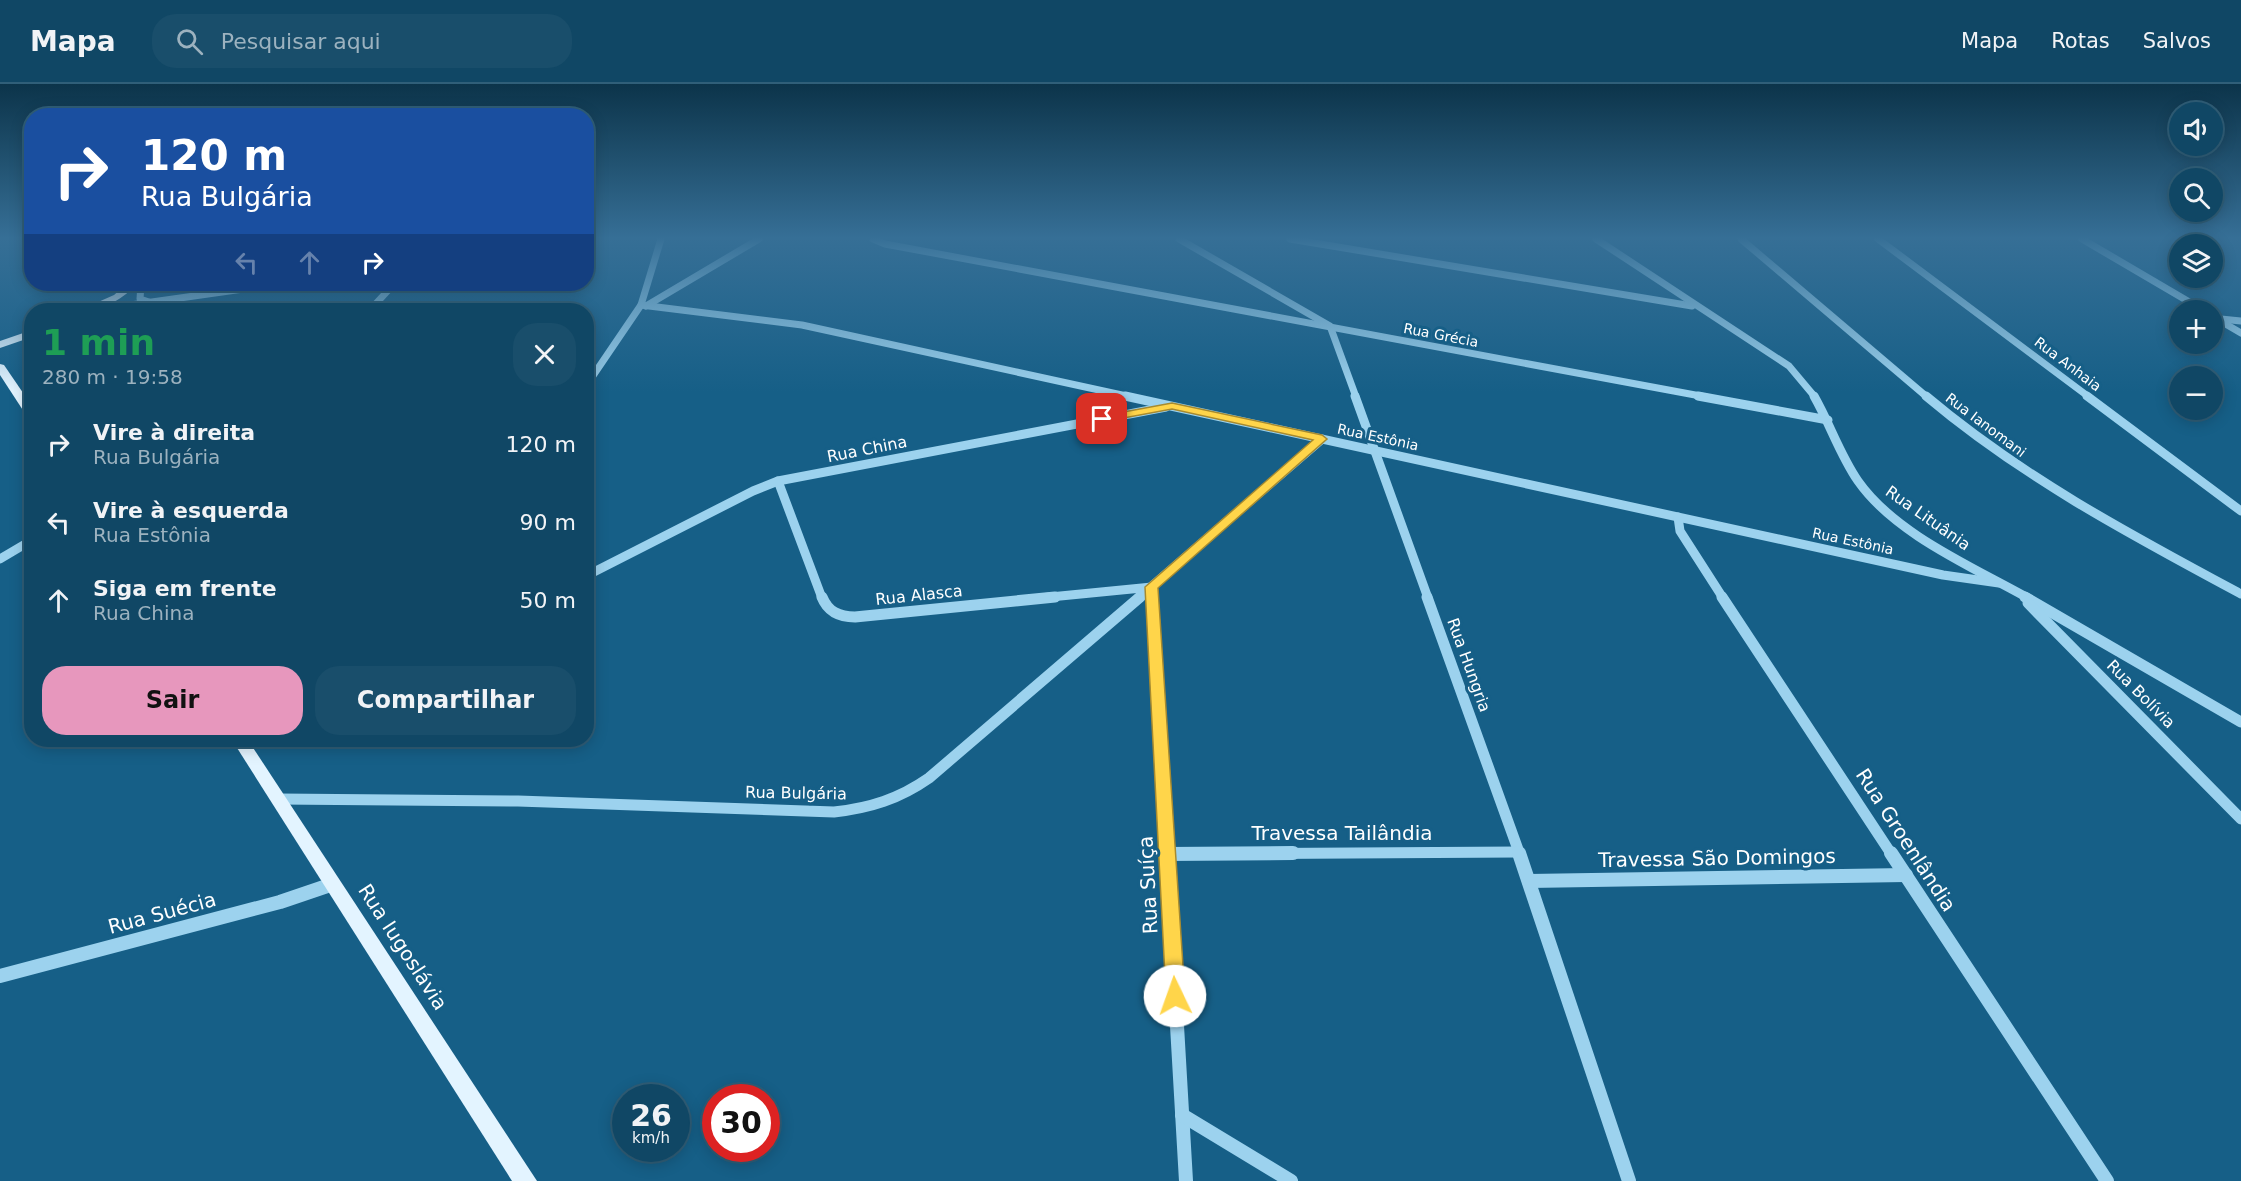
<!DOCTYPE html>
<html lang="pt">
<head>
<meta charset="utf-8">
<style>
  body { margin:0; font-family:"DejaVu Sans",sans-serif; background:#194e6b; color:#f1f3f6; height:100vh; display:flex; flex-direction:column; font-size:22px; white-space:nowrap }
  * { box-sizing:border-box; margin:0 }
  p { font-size:20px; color:#9cb2bf }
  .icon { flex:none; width:33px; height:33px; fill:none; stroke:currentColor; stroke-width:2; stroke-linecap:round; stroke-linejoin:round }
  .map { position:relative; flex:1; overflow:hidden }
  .details { position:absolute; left:24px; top:219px; width:570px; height:444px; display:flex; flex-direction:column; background:#104765; border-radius:24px; box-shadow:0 3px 15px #0003,0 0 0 2px #305f79 }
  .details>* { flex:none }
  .banner { position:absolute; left:24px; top:24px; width:570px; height:183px; border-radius:24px; box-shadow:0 3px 15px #0003,0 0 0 2px #305f79; background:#1a4fa0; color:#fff; overflow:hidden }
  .buttons { position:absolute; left:2169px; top:18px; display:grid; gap:12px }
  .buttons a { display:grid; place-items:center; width:54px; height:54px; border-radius:50%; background:#104765; box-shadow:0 3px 15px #0003,0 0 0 2px #305f79; font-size:30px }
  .speed { position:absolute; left:612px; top:1000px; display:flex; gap:12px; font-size:30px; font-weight:700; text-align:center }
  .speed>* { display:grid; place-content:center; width:78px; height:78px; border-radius:50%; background:#104765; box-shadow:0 3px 15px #0003,0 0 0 2px #305f79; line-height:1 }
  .speed small { font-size:15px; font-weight:400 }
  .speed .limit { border:9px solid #d22; background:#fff; color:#111 }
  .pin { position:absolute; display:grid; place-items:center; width:51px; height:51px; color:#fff; margin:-26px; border-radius:12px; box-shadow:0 3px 9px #0006 }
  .me { position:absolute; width:66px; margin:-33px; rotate:357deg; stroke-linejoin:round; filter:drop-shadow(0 0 4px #0008) }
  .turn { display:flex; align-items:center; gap:21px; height:126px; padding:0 18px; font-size:27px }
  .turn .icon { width:78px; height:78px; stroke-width:2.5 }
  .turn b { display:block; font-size:42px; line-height:51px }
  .lanes { display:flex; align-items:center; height:57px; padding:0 18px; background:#0003; justify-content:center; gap:30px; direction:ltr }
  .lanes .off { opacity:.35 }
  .round { display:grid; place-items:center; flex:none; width:63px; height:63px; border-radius:24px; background:#194e6b }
  .overview { display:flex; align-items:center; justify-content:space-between; height:102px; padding:0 18px }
  h1 { font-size:36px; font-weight:600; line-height:45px; color:#1e9e55 }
  .cta { display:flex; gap:12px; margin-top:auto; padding:12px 18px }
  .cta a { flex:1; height:69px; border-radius:24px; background:#e797bd; color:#111; font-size:24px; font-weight:600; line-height:69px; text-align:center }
  .cta a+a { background:#194e6b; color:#f1f3f6 }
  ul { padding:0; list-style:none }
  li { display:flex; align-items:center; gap:18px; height:78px; padding:0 18px }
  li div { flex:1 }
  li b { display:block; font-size:22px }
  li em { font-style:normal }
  header { display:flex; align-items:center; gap:36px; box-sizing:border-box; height:84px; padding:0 30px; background:#104765; border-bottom:2px solid #305f79 }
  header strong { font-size:28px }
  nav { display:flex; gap:33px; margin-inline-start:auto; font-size:21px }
  .search { width:420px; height:54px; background:#194e6b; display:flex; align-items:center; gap:15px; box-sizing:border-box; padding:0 21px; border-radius:24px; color:#9cb2bf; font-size:22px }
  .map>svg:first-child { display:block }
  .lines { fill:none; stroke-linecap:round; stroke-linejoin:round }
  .minor-far3 { stroke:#9cd2ee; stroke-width:7 }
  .minor-far2 { stroke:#9cd2ee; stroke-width:9 }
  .minor-far1 { stroke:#9cd2ee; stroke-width:11 }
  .minor { stroke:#9cd2ee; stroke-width:14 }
  .major { fill:#e3f4ff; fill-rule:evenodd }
  .route { fill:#ffd54a; stroke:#a68a30; stroke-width:1.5 }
  .labels { text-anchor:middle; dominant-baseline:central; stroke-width:6; stroke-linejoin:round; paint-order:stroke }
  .far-street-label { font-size:14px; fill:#fff; stroke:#165f87 }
  .street-label { font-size:16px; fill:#fff; stroke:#165f87 }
  .near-street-label { font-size:20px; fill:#fff; stroke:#165f87 }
</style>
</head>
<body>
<header>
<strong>Mapa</strong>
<div class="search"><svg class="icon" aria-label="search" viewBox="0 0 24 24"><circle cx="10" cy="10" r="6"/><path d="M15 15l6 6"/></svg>Pesquisar aqui</div>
<nav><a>Mapa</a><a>Rotas</a><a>Salvos</a></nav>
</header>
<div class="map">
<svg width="2241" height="1097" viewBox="0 0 2241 1097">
  <rect width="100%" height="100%" fill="#165f87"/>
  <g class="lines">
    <g class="minor-far3">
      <polyline points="661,155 641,221 802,241 1131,313"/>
      <polyline points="873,155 885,160 1706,313"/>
      <polyline points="1179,155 1330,242 1356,313"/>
      <polyline points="1290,155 1692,222"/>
      <polyline points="1596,155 1789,282 1815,313"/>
      <polyline points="1741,155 1927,313"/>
      <polyline points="1878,155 2089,313"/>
      <polyline points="2082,155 2203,226"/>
      <polyline points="141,200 140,215 149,218"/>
      <polyline points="646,222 759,155"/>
      <polyline points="95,226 279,200"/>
      <polyline points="370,226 394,200"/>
      <polyline points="2212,232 2241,249"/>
      <polyline points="2221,235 2241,237"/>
      <polyline points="586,302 641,221"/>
    </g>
    <g class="minor-far2">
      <polyline points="1125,312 1943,491 1999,499"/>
      <polyline points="1355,312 1428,514"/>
      <polyline points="1698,312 1828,336"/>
      <path d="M1814 312C1830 340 1840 371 1858 397 1895 450 1973 483 2028 514"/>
      <path d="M1926 312C2022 393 2131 451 2241 510"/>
      <polyline points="2087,312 2241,427"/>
      <polyline points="778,397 822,514"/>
      <polyline points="1678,433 1680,447 1723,514"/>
      <polyline points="0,475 32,456"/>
      <polyline points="586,492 753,407 778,397 1166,323"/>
      <polyline points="1040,514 1152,503 1153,514"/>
      <polyline points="1138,514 1322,355"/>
    </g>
    <g class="minor-far1">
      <path d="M822 513C828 528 839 533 855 533L1055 513"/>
      <polyline points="1153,513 1167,771"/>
      <polyline points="1427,513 1520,771"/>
      <polyline points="1722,513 1892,771"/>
      <polyline points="2025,513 2241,638"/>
      <polyline points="2028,519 2241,735"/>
      <path d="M279 715 518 717 834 728C870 724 899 715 929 694L1140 513"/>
      <polyline points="1167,770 1518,768"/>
    </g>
    <g class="minor">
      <polyline points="1167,769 1186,1097"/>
      <polyline points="1519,769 1629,1097"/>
      <polyline points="1891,769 2107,1097"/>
      <polyline points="1167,770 1293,769"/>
      <polyline points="1529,797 1906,791"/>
      <polyline points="0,892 280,818 333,800"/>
      <polyline points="1182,1031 1291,1097"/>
    </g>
    <g class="major">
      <path d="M127 200H137C123 215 101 228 80 226L114 211Z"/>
      <polygon points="32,246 32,253 0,264 0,257"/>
      <polygon points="0,280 4,281 32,322 32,335 28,334 0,291"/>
      <polygon points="232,656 248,656 537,1097 512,1097"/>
    </g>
  </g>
  <linearGradient id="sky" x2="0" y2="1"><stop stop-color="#0c344a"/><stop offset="0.5" stop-color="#366f96"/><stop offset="1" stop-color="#366f96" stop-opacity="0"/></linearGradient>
  <rect width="2241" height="308" fill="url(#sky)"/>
  <polygon class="route" points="1172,319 1322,351 1327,355 1158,504 1185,912 1182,918 1175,920 1169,918 1166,912 1145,503 1313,356 1172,325 1102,338 1097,335 1102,332"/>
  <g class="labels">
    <g class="far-street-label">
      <text transform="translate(1441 251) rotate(11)">Rua Grécia</text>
      <text transform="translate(2068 280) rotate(37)">Rua Anhaia</text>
      <text transform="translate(1986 341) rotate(37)">Rua Ianomani</text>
      <text transform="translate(1378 353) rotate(12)">Rua Estônia</text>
      <text transform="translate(1853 457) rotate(12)">Rua Estônia</text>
    </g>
    <g class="street-label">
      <text transform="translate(867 365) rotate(-11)">Rua China</text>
      <text transform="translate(1928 434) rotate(35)">Rua Lituânia</text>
      <text transform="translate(919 511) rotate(-6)">Rua Alasca</text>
      <text transform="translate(1469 581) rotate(70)">Rua Hungria</text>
      <text transform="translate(2141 610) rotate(45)">Rua Bolívia</text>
      <text transform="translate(796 709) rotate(1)">Rua Bulgária</text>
    </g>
    <g class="near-street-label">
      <text x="1342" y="749">Travessa Tailândia</text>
      <text transform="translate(1906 756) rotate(57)">Rua Groenlândia</text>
      <text transform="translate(1717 774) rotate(-1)">Travessa São Domingos</text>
      <text transform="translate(1148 801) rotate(-93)">Rua Suíça</text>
      <text transform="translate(162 829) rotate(-15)">Rua Suécia</text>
      <text transform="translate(403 863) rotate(57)">Rua Iugoslávia</text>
    </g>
  </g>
</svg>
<div class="buttons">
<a><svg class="icon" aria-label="sound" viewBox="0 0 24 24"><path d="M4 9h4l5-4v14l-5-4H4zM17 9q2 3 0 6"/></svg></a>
<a><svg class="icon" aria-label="search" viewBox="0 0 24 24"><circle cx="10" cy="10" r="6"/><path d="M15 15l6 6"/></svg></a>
<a><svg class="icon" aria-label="layers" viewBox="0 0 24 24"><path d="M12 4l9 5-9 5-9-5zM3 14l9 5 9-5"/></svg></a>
<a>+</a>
<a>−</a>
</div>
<div class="speed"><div>26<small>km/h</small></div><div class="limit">30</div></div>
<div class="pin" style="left:1102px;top:335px;background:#d93025"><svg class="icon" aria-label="arrive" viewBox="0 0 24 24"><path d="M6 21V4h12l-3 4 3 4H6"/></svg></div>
<svg class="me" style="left:1175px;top:912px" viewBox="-20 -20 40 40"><circle r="19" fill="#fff"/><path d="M0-13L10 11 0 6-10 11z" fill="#ffd54a"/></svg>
<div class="banner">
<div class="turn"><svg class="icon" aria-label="right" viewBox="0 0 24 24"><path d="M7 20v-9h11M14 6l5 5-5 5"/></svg><div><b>120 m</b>Rua Bulgária</div></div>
<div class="lanes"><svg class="icon off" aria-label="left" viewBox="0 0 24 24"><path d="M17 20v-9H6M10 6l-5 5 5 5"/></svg><svg class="icon off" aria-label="ahead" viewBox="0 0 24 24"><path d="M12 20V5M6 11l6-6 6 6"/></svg><svg class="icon" aria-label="right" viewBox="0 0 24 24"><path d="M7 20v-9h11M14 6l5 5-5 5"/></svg></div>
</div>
<section class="details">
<div class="overview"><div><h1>1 min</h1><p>280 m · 19:58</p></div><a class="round"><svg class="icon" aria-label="close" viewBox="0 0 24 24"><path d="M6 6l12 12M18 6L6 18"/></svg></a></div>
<ul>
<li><svg class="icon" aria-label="right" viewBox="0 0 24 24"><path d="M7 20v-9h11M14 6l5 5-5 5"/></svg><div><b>Vire à direita</b><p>Rua Bulgária</p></div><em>120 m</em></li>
<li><svg class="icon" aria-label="left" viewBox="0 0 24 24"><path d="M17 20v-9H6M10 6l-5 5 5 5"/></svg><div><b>Vire à esquerda</b><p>Rua Estônia</p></div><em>90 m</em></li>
<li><svg class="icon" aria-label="ahead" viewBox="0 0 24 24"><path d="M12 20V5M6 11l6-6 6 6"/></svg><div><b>Siga em frente</b><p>Rua China</p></div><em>50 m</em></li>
</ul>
<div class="cta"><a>Sair</a><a>Compartilhar</a></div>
</section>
</div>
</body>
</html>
